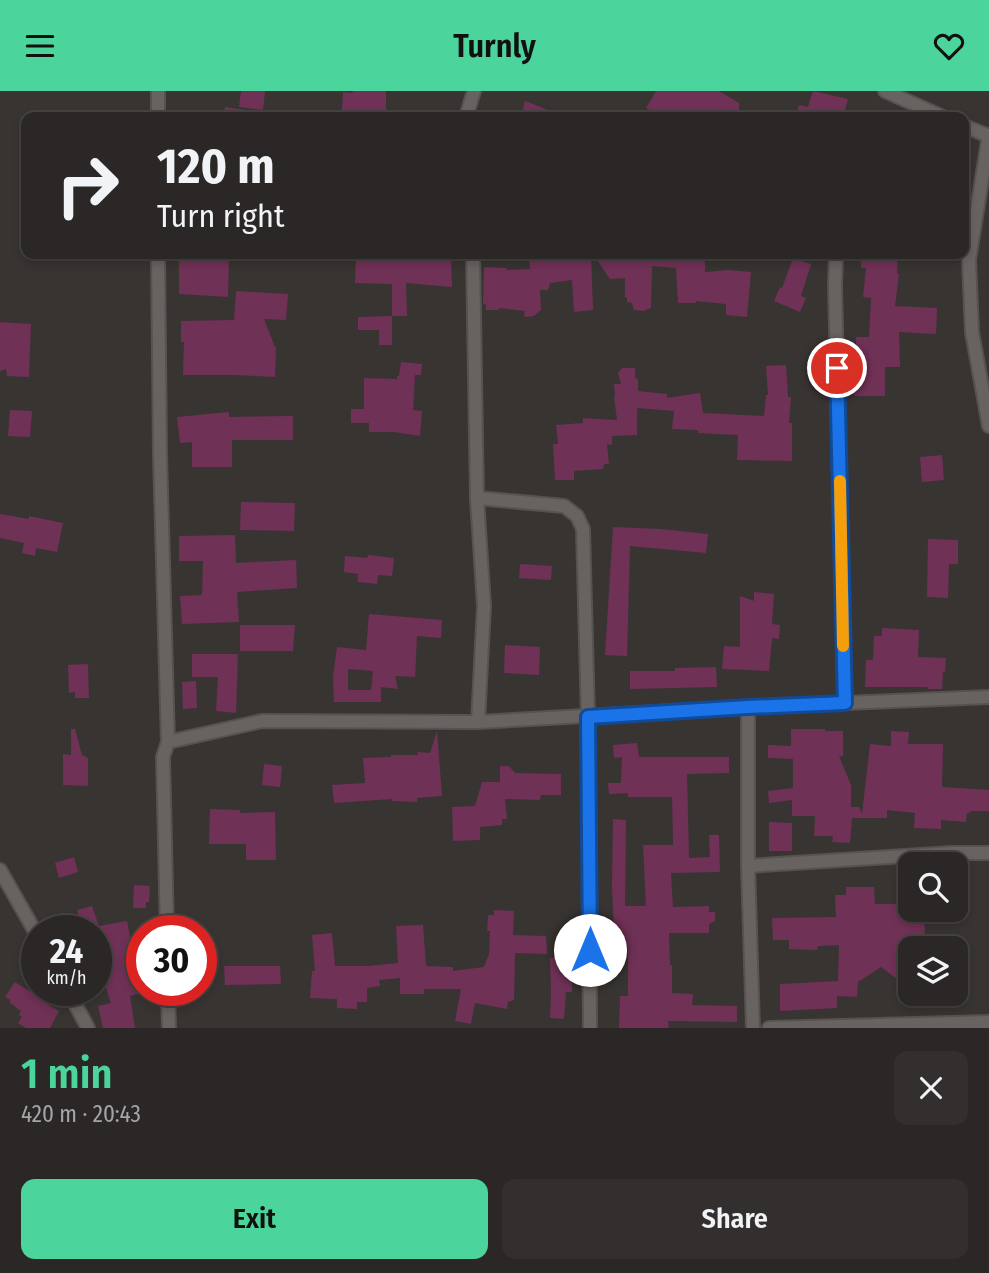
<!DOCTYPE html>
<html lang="en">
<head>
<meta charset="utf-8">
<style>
  body { margin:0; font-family:"Fira Sans Condensed",sans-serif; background:#322f2e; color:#f1f3f6; height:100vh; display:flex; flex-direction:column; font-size:26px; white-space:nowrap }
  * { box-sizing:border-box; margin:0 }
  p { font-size:23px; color:#a5a5a7 }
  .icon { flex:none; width:38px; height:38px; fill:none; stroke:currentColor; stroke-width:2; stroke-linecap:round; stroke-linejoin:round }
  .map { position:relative; height:937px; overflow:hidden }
  .sheet { display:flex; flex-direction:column; background:#2a2726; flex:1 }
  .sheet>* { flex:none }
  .guide { position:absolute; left:21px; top:21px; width:948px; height:147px; border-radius:14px; box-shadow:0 4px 10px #0003,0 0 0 2px #464443; background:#2a2726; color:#f1f3f6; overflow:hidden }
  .buttons { position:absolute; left:898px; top:761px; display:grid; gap:14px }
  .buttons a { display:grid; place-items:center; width:70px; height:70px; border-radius:14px; background:#2a2726; box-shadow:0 4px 10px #0003,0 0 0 2px #464443; font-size:35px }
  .speed { position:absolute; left:21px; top:824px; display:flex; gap:14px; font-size:35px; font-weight:700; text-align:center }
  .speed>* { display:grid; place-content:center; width:91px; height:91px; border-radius:50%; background:#2a2726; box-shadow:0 4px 10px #0003,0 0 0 2px #464443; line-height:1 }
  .speed small { font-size:18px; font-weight:400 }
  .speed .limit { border:10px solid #d22; background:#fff; color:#111 }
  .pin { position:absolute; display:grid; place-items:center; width:60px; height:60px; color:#fff; margin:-30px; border:4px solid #fff; border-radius:50%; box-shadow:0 2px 7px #0007 }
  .me { position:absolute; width:77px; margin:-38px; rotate:0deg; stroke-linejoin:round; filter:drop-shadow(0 0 5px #0008) }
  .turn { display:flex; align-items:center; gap:24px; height:147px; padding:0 21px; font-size:32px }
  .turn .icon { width:91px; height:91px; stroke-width:2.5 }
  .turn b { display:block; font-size:49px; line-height:60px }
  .round { display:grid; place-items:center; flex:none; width:74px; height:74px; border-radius:14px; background:#322f2e }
  .head { display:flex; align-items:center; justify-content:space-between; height:119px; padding:0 21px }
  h1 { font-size:42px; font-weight:600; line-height:52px; color:#4bd49b }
  .action { display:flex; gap:14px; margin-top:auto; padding:14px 21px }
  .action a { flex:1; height:80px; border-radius:14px; background:#4bd49b; color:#111; font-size:28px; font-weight:600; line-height:80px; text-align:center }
  .action a+a { background:#322f2e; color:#f1f3f6 }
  header { display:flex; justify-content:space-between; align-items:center; height:91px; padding:0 21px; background:#4bd49b; color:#111; font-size:32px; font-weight:600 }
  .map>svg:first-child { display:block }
  .building { fill:#703156; fill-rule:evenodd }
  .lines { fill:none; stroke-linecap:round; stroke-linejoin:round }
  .street-casing { stroke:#555250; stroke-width:16 }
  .street { stroke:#686361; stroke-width:12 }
  .route-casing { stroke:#114b97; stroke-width:18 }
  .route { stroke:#1a73e8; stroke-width:12 }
  .slow { stroke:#f59e0b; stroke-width:12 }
</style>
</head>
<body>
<header><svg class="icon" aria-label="menu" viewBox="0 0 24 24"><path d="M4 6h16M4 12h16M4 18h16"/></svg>Turnly<svg class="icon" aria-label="heart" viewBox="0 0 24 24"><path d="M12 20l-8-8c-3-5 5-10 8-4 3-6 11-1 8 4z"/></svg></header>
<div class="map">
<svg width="989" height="937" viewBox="0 0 989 937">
  <rect width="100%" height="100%" fill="#383432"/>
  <g class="building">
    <polygon points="241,0 265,0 263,19 239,16"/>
    <polygon points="353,0 386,0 386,26 348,26 348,20 342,19 343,1 352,2"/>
    <polygon points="656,0 719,0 739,12 739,19 735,26 662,26 646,17"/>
    <polygon points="813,0 848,8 843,26 795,26 799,14 808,16"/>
    <polygon points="525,10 533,13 565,26 521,26"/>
    <polygon points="225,16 254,20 254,26 223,26"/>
    <polygon points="179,163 229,163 228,206 179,203"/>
    <polygon points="529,163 591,163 593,219 574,221 572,189 550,192 548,199 540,199 541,219 534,225 524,226 525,220 499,217 499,219 486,219 486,213 483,213 484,176 507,177 506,179 530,178"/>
    <polygon points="593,163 705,163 705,181 729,179 751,181 747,226 726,224 726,213 696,210 696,212 678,212 676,177 652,175 651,217 643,220 634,219 632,212 627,211 627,207 625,206 625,187 610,188"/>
    <polygon points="861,163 898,163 897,183 899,183 895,215 937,217 936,243 899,241 900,276 885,276 885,305 854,305 854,290 857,290 856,246 869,246 871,207 863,206 866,177 861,177"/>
    <polygon points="451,165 452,196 406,192 407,225 392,225 392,193 355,192 356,166 422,168 422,166"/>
    <polygon points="793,167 811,173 801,205 806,207 800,221 774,210 780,196 782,197"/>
    <polygon points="236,200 288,203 286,229 264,228 275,256 276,256 275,286 233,284 183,284 184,251 181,251 181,230 234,229"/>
    <polygon points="392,225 392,254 379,254 379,239 358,239 358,226"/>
    <polygon points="0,231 31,233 29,286 7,285 6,278 0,280"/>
    <polygon points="401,271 422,273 421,284 415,284 413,319 422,320 420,345 394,341 369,341 369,332 351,332 351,318 364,318 364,287 397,288 397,285 399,285"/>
    <polygon points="786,274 788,306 791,306 789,332 792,332 792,370 737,369 738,344 698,342 698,339 672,338 674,320 637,317 637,344 612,345 612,354 607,353 609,373 604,373 603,378 574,380 574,389 555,389 553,353 558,353 556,334 583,332 583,327 617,329 614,306 615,306 614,293 621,293 618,282 622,277 635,277 635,287 638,288 638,300 667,303 667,307 700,302 703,322 764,325 766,304 768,304 766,275"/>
    <polygon points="10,319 32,320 30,346 8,345"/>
    <polygon points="229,321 229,326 293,325 293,349 232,349 232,376 192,376 192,351 180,352 177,326"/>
    <polygon points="942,364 944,389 922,391 920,366"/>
    <polygon points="241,411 295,412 294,440 240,439"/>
    <polygon points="0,423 29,428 29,425 63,432 57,461 36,457 35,465 22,462 24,452 0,447"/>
    <polygon points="613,436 660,438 708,443 706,462 630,455 627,565 605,564"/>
    <polygon points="235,444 236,472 296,469 297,497 237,501 239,531 182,533 180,505 202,504 203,470 179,470 179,445"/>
    <polygon points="928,448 958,449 958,473 949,473 948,507 927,506"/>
    <polygon points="368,464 394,467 392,485 378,484 377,493 358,491 358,483 344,481 345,465 367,467"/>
    <polygon points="520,473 552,475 551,489 519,487"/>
    <polygon points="754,501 774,503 772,533 780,534 779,548 772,547 769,580 722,578 724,555 740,556 740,505 754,510"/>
    <path d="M369 523 442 529 441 547 417 545 415 586 395 585 398 598 381 596V611H334L333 585 337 556 366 559ZM348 578 373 580 371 599H348Z"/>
    <polygon points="240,534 295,534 293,560 240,560"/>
    <polygon points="882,537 919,539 918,566 946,567 945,581 943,581 942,598 928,598 927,596 865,596 866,569 873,569 874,545 882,545"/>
    <polygon points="505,554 540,556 539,584 504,582"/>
    <polygon points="192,563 238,563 236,622 216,620 218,586 192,586"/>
    <polygon points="88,573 89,607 75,607 75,601 69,602 68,574"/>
    <polygon points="716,576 717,596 630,598 630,580 675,580 675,577"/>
    <polygon points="196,590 197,617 183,618 182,591"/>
    <polygon points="71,638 75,638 82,664 88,667 88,695 63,694 63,663 71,664"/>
    <polygon points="791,638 825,638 825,640 843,640 843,665 839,665 851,694 851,716 859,716 862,723 870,653 891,655 891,640 909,641 908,653 943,653 942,696 989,699 989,720 970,720 970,722 967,722 966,731 941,729 941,738 914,737 915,722 887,719 887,727 852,727 850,752 832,751 833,745 814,745 815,725 792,725 792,709 769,712 768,700 793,697 793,668 768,667 768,654 791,655"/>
    <polygon points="437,640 442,705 417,707 417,711 392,710 392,708 334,712 332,694 365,692 363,667 391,666 391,664 418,664 417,661 430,662"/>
    <polygon points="637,652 639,666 729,666 729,682 687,683 689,767 710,766 709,744 719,744 720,781 671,782 673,816 709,815 709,821 715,821 715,830 709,833 709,842 669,842 670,874 672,874 672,902 693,903 692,914 737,915 737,931 668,930 669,937 619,937 620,905 628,905 628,857 624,856 623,842 614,843 612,795 613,728 626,729 625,815 646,815 643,754 673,754 673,747 672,706 628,706 628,702 609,703 608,692 621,692 622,666 614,667 613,654"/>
    <polygon points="264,673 282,675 280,696 262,694"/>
    <polygon points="500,675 509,675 515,682 561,683 561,704 541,704 540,709 505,708 507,728 502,728 502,734 480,736 480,749 453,750 452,716 475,715 482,691 500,691"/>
    <polygon points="210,718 240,719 240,722 275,721 276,769 246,769 246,753 209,753"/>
    <polygon points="769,731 792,732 792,760 769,760"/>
    <polygon points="74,766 78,781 59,787 55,772"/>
    <polygon points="134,794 150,795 149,811 146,811 146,817 133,817"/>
    <polygon points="846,796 874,796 875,813 910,813 910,819 924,819 925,854 910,854 910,882 904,880 897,888 881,876 858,891 857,906 837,905 837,917 780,920 780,893 838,890 839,854 818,855 817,859 789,858 789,849 773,849 772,827 836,826 835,804 846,804"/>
    <polygon points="92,815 99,835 127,830 132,856 135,855 139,870 133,871 141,902 130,905 135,937 103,937 98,915 111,912 103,888 108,886 100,865 96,866 96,836 83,840 77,819"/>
    <polygon points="494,819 514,820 513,844 546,845 547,863 515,862 514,909 508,911 507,918 475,912 471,933 455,930 461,898 424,898 424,903 400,903 400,887 379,889 380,895 367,897 367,911 357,911 357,918 337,917 337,908 310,907 312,880 315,880 312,844 332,842 335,875 369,875 398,872 396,835 423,834 426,875 453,876 453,880 484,876 489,863 490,840 487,840 488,824 494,824"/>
    <polygon points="550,867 572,867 572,901 566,901 564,928 550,927 551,901"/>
    <polygon points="224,875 280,875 281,893 225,894"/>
    <polygon points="15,891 29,900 36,900 51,909 49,914 59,920 50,937 26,937 18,932 22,926 19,924 21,920 9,911 11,909 5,906"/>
  </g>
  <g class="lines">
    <g class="street-casing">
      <g id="street">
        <polyline points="885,0 943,26"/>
        <polyline points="158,26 158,0"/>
        <polyline points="466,26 474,0"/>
        <polyline points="964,35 989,45"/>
        <polyline points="989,44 969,169 972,241 989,335"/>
        <polyline points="158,163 160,363 168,651"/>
        <polyline points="834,163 836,166 835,194 845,612"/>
        <polyline points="477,407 564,415 577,425 583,438 588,626 590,937"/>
        <polyline points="748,616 748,775 753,937"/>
        <polyline points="478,631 748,616 989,606"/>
        <polyline points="748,775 952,762 989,762"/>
        <polyline points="0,779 37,844"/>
        <polyline points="167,840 163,666 168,651 262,630 478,631 484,515 477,407 473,163"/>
        <polyline points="68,900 88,937"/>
        <polyline points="168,900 169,937"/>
        <polyline points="769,937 989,931"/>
      </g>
    </g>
    <use href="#street" class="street"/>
  </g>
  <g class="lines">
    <g class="route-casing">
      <polyline id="route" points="590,859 588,626 748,616 845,612 837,277"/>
    </g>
    <use href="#route" class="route"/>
    <polyline class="slow" points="840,390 843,555"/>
  </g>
</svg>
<div class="buttons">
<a><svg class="icon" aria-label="search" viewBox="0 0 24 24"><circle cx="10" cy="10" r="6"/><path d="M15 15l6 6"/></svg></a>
<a><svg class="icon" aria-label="layers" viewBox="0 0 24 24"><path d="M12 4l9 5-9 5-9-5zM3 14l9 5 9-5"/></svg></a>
</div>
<div class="speed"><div>24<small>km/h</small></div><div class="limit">30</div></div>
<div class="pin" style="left:837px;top:277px;background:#d93025"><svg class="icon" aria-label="arrive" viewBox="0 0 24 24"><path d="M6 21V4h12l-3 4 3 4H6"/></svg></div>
<svg class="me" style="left:590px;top:859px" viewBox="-20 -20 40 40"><circle r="19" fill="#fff"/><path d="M0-13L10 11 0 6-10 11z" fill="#1a73e8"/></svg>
<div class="guide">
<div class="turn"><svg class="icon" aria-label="right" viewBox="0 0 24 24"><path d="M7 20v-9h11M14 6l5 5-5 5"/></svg><div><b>120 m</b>Turn right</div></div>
</div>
</div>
<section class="sheet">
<div class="head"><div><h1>1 min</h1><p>420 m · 20:43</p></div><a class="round"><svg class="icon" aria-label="close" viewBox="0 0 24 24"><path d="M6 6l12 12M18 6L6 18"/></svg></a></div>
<div class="action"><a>Exit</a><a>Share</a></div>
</section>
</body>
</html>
